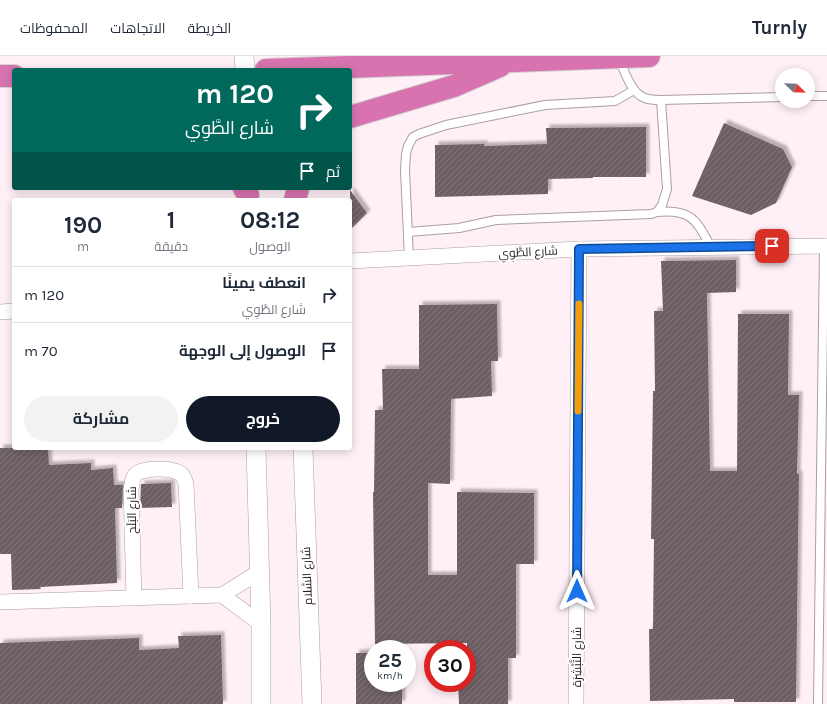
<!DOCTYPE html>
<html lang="ar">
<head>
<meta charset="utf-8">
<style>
  body { margin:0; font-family:Karla,Cairo,sans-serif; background:#f2f2f3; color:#1f2937; direction:rtl; height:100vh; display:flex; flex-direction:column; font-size:15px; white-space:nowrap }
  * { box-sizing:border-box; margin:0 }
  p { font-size:13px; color:#747a83 }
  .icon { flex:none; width:22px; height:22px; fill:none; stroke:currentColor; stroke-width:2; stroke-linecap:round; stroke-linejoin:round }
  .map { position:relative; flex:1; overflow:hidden; direction:ltr }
  .sheet { position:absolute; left:12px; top:142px; width:340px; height:252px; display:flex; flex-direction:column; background:#fff; border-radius:4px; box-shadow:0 2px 10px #0003; direction:rtl }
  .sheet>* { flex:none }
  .hud { position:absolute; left:12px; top:12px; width:340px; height:122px; border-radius:4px; box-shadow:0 2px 10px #0003; direction:rtl; background:#00695c; color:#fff; overflow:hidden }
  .needle { width:26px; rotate:113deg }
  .fabs { position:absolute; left:775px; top:12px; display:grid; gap:8px }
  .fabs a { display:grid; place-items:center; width:40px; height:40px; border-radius:50%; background:#fff; box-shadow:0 2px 10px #0003; font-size:20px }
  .speed { position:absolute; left:364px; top:584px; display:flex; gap:8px; font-size:20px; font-weight:700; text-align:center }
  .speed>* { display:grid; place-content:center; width:52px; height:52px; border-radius:50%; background:#fff; box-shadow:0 2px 10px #0003; line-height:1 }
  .speed small { font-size:10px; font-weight:400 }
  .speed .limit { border:6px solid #d22; background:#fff; color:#111 }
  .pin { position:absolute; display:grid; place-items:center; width:34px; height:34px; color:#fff; margin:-17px; border-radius:8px; box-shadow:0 2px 6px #0006 }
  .me { position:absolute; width:44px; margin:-22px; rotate:0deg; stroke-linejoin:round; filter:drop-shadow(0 0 3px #0008) }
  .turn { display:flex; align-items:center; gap:14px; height:84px; padding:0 12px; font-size:18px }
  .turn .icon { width:52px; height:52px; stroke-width:2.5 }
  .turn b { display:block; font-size:28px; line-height:34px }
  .then { display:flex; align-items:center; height:38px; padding:0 12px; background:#0003; gap:8px; font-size:15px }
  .eta { display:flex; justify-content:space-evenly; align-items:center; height:68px; text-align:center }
  .eta b { font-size:24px; font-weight:700; line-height:28px }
  .cta { display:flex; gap:8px; margin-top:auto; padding:8px 12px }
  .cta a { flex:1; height:46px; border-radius:24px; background:#111827; color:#fff; font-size:16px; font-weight:700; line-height:46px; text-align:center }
  .cta a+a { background:#f2f2f3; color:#1f2937 }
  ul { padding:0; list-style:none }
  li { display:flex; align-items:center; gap:12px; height:56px; padding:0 12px; border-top:1px solid #e0e1e3 }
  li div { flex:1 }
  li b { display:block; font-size:15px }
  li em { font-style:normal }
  header { display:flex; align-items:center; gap:24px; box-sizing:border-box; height:56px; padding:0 20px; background:#fff; border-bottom:1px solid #e0e1e3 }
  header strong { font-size:19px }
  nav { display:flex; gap:22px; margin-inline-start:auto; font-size:14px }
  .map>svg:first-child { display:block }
  .building { fill:url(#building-hatch); filter:url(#shadow) }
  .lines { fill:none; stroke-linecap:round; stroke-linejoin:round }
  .service-casing { stroke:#ac9ea5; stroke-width:10 }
  .minor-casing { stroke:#ac9ea5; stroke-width:16 }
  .tertiary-casing { stroke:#ac9ea5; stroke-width:20 }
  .trunk-casing { stroke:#d3d2d3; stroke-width:24 }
  .service { stroke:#fff; stroke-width:8 }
  .minor { stroke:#fff; stroke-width:15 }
  .tertiary { stroke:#fff; stroke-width:19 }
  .trunk { stroke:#d873b0; stroke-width:22 }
  .route-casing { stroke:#114b97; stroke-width:10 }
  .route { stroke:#1a73e8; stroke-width:7 }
  .slow { stroke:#f59e0b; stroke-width:7 }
  .labels { text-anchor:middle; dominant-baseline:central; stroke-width:4; stroke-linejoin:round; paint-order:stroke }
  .street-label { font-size:12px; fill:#241e21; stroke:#fff }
</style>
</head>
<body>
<header>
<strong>Turnly</strong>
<nav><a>الخريطة</a><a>الاتجاهات</a><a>المحفوظات</a></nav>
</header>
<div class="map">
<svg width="827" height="648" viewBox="0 0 827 648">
  <defs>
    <pattern id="building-hatch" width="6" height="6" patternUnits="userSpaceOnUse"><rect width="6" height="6" fill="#6d5f66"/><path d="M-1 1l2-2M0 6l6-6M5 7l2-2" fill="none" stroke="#81767c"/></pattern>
    <filter id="shadow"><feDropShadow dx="3.5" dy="-3.5" stdDeviation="1" flood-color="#0004"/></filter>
  </defs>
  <rect width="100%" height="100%" fill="#ffeff7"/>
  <g class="building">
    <polygon points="724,67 783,93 792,111 776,147 751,159 692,140"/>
    <polygon points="646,71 646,121 593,121 593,122 548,123 548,138 435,141 435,89 484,88 484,90 547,88 546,72"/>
    <polygon points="350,134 367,157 350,174"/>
    <polygon points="736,204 736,236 707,237 710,415 737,415 738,258 789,258 788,339 799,339 797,418 799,418 798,487 796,646 734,646 734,643 650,645 649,573 653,573 654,483 651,483 653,335 655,335 654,255 663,255 661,205"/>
    <polygon points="497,248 498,305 491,305 492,340 451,343 450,428 428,427 428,519 457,519 457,436 534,437 534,508 516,508 516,602 508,602 508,648 459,648 458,627 467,627 467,587 375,588 373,436 374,436 375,354 383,354 382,313 419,313 419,249"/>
    <polygon points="0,392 48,392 49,409 91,407 91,414 113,412 114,429 123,429 122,452 115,452 117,527 40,531 41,533 12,534 11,498 0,498"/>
    <polygon points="171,427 172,451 140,452 141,428"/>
    <polygon points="221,579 223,648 0,648 0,587 139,582 139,594 179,592 178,580"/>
    <polygon points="356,597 373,597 373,627 402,627 402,648 356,648"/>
  </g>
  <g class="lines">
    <g class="service-casing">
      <g id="service">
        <path d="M619 3C625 16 631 37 645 42 650 44 656 44 661 44L782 41"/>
        <polyline points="808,40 827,40"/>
        <path d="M657 156C692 153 696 164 711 191"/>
        <polyline points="408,176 459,172 496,164 651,158 657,156 662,149 667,133 661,44"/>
        <polyline points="409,202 405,114 406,98 408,90 413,81 419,78 446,69 545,49 615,45 634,34"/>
        <polyline points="818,648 824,190"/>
      </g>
    </g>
    <g class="minor-casing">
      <g id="minor">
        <polyline points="350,205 579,193 827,190"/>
        <polyline points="0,256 14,255"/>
        <polyline points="222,539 261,568"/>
        <path d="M134 542 131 434C132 429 132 423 135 419 142 411 175 411 182 419 184 421 185 425 186 428L191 540"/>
        <polyline points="0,546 222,539 259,516"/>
        <polyline points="576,648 579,193"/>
      </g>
    </g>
    <g class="tertiary-casing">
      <g id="tertiary">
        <polyline points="244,0 245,14"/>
        <polyline points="256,392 261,568 261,648"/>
        <polyline points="303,392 312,648"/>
      </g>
    </g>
    <g class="trunk-casing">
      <g id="trunk">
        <polyline points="266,14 649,0"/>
        <polyline points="0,20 14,20"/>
        <polyline points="350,61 454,30 500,10"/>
        <polyline points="244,132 248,139"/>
        <polyline points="295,144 298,132"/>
      </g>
    </g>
    <use href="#service" class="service"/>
    <use href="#minor" class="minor"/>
    <use href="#tertiary" class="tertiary"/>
    <use href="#trunk" class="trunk"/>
  </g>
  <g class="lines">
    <g class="route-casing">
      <polyline id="route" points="577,535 579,193 772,190"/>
    </g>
    <use href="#route" class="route"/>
    <polyline class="slow" points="578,355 579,248"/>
  </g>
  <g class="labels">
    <g class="street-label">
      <text transform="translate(528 196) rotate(-3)">شارع الطَّوِي</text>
      <text transform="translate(132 454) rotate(-90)">شارع البَلَح</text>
      <text transform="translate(307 520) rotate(-92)">شارع السَّلام</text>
      <text transform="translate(577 601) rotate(-90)">شارع التَّبْشِرَة</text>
    </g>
  </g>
</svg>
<div class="fabs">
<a><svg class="needle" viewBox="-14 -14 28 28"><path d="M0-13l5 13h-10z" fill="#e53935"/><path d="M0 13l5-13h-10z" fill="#747a83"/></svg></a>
</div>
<div class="speed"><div>25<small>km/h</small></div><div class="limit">30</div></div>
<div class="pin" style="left:772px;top:190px;background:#d93025"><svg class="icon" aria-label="arrive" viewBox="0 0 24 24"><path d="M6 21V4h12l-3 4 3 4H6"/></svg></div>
<svg class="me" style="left:577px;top:535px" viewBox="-20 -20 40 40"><path d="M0-17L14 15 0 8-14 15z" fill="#1a73e8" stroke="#fff" stroke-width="4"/></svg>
<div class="hud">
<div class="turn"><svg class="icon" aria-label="right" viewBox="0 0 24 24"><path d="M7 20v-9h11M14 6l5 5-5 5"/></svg><div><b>120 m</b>شارع الطَّوِي</div></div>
<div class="then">ثم<svg class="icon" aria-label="arrive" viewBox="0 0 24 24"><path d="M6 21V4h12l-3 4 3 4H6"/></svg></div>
</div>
<section class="sheet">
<div class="eta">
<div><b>08:12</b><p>الوصول</p></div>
<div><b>1</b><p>دقيقة</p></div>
<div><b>190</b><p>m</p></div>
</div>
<ul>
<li><svg class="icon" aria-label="right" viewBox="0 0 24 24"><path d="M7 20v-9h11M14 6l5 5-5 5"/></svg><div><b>انعطف يمينًا</b><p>شارع الطَّوِي</p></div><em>120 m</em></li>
<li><svg class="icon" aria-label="arrive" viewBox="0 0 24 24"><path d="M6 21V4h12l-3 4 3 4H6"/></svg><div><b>الوصول إلى الوجهة</b></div><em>70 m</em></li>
</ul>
<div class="cta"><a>خروج</a><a>مشاركة</a></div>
</section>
</div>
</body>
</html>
